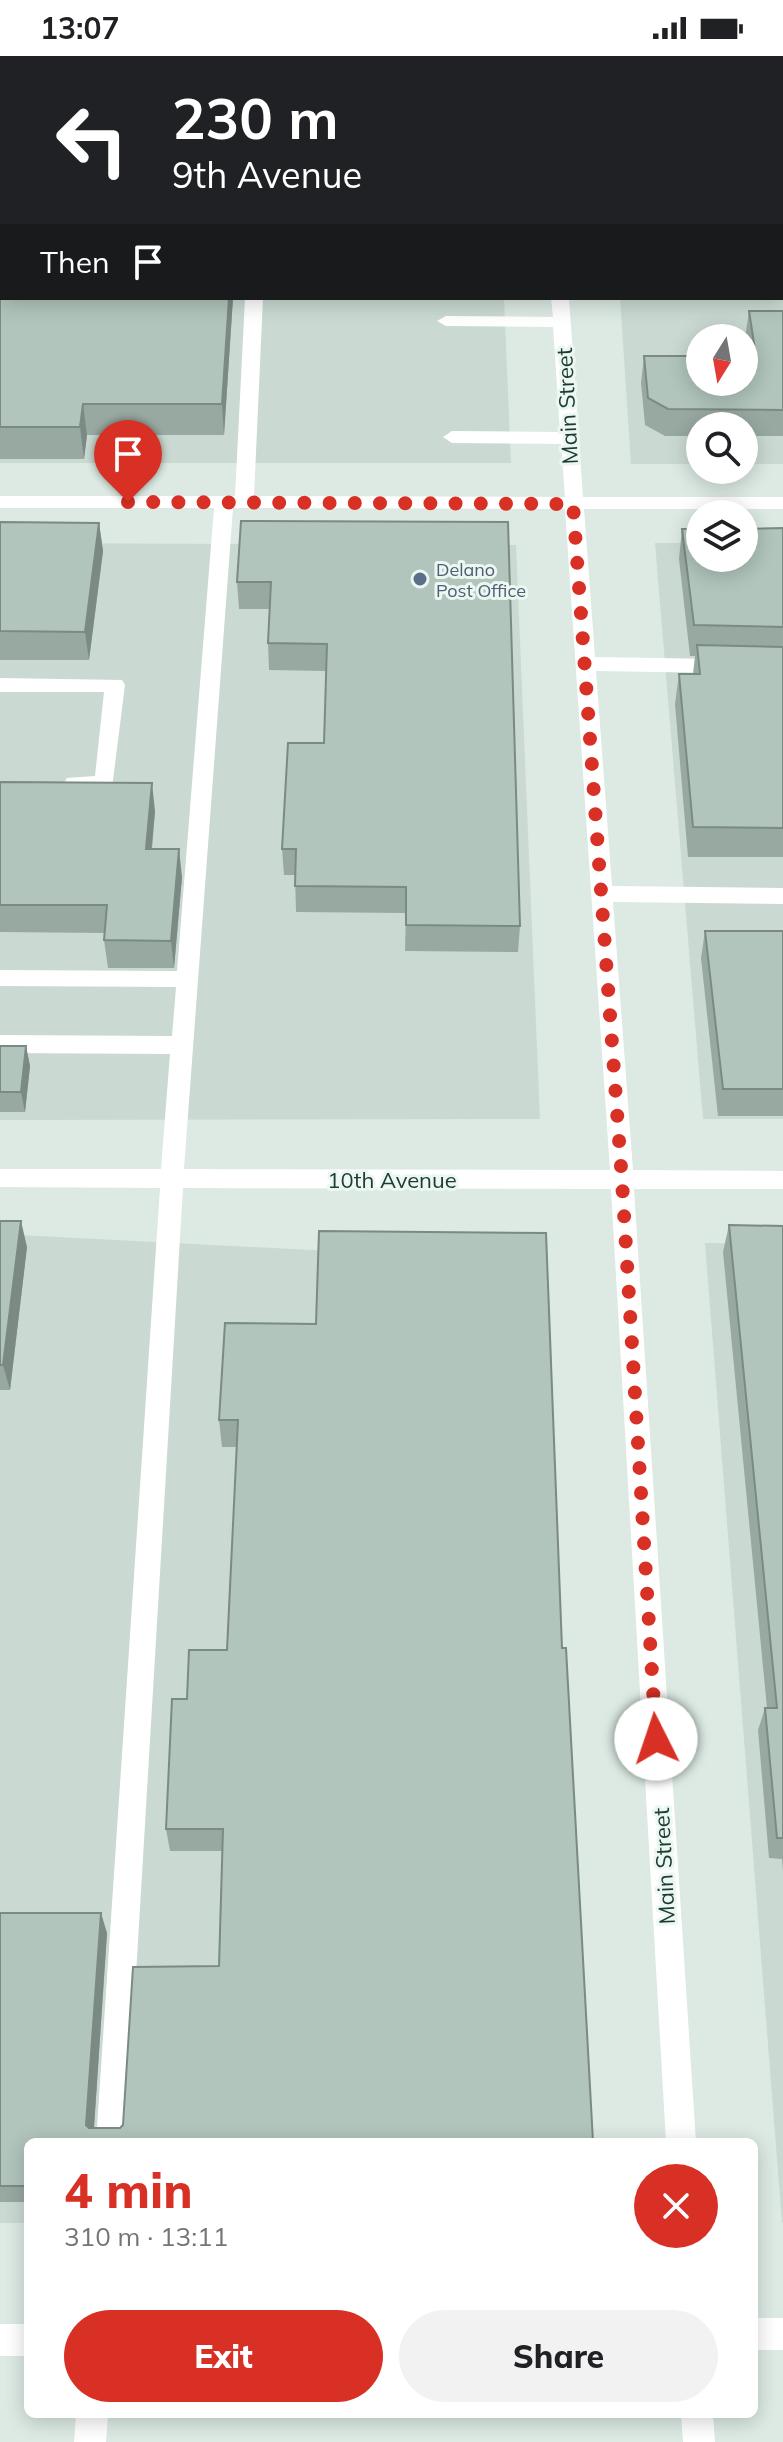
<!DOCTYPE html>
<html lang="en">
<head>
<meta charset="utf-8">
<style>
  body { margin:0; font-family:Mulish,sans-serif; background:#f2f2f2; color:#202124; height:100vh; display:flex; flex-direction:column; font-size:30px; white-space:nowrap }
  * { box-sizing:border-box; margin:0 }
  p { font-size:26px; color:#757577 }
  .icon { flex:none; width:44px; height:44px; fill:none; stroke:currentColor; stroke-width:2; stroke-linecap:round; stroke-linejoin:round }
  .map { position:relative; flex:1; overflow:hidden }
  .side { position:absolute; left:24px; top:2082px; width:734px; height:280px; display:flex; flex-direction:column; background:#fff; border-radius:12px; box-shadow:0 4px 20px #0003 }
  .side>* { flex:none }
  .hud { position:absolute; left:0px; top:0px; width:784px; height:244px; box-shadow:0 4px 20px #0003; background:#202124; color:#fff; overflow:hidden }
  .needle { width:52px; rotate:191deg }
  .buttons { position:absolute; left:686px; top:268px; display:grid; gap:16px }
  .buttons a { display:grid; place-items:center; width:72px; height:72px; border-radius:50%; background:#fff; box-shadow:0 4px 20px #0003; font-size:40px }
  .pin { position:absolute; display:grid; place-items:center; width:68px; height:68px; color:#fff; margin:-82px -34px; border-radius:50% 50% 50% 0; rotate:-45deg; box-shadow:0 0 8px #0007 }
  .pin .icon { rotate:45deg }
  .me { position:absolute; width:88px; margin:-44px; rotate:356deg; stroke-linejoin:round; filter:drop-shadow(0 0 6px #0008) }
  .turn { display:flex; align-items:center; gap:28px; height:168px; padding:0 40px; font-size:36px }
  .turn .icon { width:104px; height:104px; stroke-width:2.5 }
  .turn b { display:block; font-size:56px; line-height:68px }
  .then { display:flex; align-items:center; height:76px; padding:0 40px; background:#0003; gap:16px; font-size:30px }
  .round { display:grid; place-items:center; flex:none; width:84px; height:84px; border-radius:42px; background:#f2f2f2 }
  .headline { display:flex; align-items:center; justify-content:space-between; height:136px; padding:0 40px }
  h1 { font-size:48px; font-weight:800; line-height:60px; color:#d93025 }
  .action { display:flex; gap:16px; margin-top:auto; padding:16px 40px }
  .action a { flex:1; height:92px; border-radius:48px; background:#d93025; color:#fff; font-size:32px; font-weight:800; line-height:92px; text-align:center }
  .action a+a { background:#f2f2f2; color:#202124 }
  .status { display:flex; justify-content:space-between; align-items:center; height:56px; padding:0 40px; background:#fff; direction:ltr }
  .status svg { height:22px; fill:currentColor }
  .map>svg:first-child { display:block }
  .built { fill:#cadad2; fill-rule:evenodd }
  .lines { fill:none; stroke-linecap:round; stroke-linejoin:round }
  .minor { fill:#fff; fill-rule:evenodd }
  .wall { fill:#98a9a2 }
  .shaded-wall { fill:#7c8a84 }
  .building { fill:#b1c5bc; stroke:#7c8a84; stroke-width:2 }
  .route { stroke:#d93025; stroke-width:14; stroke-dasharray:0 25.2 }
  .service-dot { fill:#5c6f8a; stroke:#ecf7f1; stroke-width:3 }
  .labels { text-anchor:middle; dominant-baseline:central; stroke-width:6; stroke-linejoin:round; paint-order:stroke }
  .far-service-label { font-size:18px; fill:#4e5e75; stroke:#ecf7f1; text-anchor:start }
  .street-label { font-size:22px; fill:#1c3b32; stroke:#ecf7f1 }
</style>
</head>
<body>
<div class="status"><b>13:07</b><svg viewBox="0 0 49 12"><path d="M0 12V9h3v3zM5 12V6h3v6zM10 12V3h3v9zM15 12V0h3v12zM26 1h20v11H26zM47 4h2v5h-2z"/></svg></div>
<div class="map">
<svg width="783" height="2386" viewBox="0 0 783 2386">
  <rect width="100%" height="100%" fill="#dceae3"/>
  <g class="built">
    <path d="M783 34V408H744V370H700V408H631L620 242H782ZM700 282H744V326H700Z"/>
    <polygon points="2,81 2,242 504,242 511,407 0,407"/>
    <polygon points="0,487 516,489 540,1063 0,1064"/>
    <polygon points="655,487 700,487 700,502 744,502 783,487 783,1063 703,1063"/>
    <polygon points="0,1178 543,1206 566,2086 28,2086 28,2167 0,2167"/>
    <polygon points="705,1187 783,1188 783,2167 782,2167"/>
  </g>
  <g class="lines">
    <g class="minor">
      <polygon points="0,0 8,0 9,2 2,2 0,8"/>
      <rect x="246" y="0" width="16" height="2"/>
      <rect x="350" y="0" width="16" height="2"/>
      <rect x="441" y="0" width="16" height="2"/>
      <rect x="535" y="0" width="16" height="2"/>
      <rect x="703" y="0" width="16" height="2"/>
      <polygon points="782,1 783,1 783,11 779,2"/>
      <path d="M245 242H263L254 440 565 441 561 388 452 387 443 381 452 375 560 376 553 271 446 270 437 265 446 260 553 261 551 242H569L583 441H783V453H584L595 601 783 604V618L596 615 612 830 783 832V848L613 846 633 1114 783 1115V1133H634L696 2086H666L611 1133 183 1132 126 2086H96L160 1132 0 1131V1113H161L170 998 0 997V979L172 980 176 931 0 930V914L177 915 214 452H0V440H235ZM233 452 565 453 610 1114 184 1113Z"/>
      <polygon points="0,622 122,624 125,629 112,732 67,732 64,727 67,722 95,720 104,636 0,636"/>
      <rect x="754" y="2262" width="29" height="32"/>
      <rect x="0" y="2268" width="28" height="32"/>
      <polygon points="76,2358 108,2358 106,2386 74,2386"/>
      <polygon points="681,2358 713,2358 715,2386 683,2386"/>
    </g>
  </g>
  <g class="wall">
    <rect x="782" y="51" width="1" height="87"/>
    <polygon points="0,134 233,242 224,379 87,379 84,403 0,403"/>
    <polygon points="749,255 783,255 783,380 744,380 744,370 700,370 700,380 665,380 645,369 641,327 644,300 748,300 745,282"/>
    <polygon points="241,465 520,870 518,896 405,895 406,857 296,856 295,819 284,819 282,793 324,687 326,615 269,614 268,587 270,553 239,553 237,526"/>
    <polygon points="0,466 99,467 103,495 89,604 0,604"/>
    <polygon points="783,472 783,801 688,801 675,648 679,618 693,618 695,600 690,600 679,503 682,473"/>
    <polygon points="0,726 155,755 152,793 182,821 174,912 108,912 104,884 105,877 0,876"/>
    <polygon points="705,875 783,875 783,1060 718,1060 701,902"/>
    <polygon points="0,990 26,990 30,1010 25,1056 0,1056"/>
    <polygon points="0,1165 27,1191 10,1334 0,1334"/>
    <polygon points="729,1169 783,1170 783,1816 782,1803 769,1802 758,1674 765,1652 767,1652 723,1196"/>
    <polygon points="225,1267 562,1592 593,2086 28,2086 28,2146 0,2146 0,1857 107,1877 94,2072 120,2072 123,2069 219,1910 223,1795 170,1795 166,1773 187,1643 227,1594 237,1391 222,1391 219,1364"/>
  </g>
  <g class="shaded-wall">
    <polygon points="229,242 233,242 224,379 222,348"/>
    <polygon points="83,348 87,379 84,403 80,371"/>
    <polygon points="99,467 103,495 89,604 85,576"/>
    <polygon points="152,727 155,755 149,821 146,793"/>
    <polygon points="179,793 182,821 174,912 171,885"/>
    <polygon points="26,990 30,1010 25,1056 21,1036"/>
    <polygon points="21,1165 27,1191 10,1334 3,1309"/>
    <polygon points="101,1857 107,1877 93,2086 86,2069"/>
  </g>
  <g class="building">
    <rect x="190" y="0" width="46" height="2"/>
    <rect x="782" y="51" width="1" height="60"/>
    <polygon points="0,134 2,134 2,242 229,242 222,348 83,348 80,371 0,371"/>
    <polygon points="749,255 783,255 783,354 668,353 648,342 644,300 700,300 700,326 744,326 744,300 756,300"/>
    <polygon points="241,465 508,466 520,870 406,869 406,831 295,830 296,793 282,793 288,687 324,687 327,588 268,587 271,526 237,526"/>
    <polygon points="0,466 99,467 85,576 0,575"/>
    <polygon points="783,472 783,571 694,569 682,473 700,473 700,502 744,502 744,473"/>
    <polygon points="697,589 783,591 783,772 693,771 679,618 700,618"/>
    <polygon points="0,726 152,727 146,793 179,793 171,885 104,884 107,849 0,849"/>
    <polygon points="705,875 783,875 783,1033 723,1033"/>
    <polygon points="0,990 26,990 21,1036 0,1036"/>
    <polygon points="0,1165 21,1165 3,1309 0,1309"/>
    <polygon points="729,1169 783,1170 783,1782 777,1782 765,1652 777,1652"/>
    <polygon points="319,1175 546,1177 562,1592 566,1592 593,2086 28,2086 28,2130 0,2130 0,1857 101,1857 86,2069 89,2072 120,2072 123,2069 133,1911 219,1910 223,1773 166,1773 172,1643 187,1643 189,1594 227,1594 238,1364 219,1364 225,1267 316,1268"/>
  </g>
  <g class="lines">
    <polyline class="route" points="128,446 573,448 622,1125 656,1683"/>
  </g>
  <circle class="service-dot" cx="420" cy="523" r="8"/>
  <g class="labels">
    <g class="far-service-label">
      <text x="436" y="513">Delano<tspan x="436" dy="21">Post Office</tspan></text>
    </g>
    <g class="street-label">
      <text transform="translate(567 350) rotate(-93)">Main Street</text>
      <text x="392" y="1124">10th Avenue</text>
      <text transform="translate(664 1810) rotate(-93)">Main Street</text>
    </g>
  </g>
</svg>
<div class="buttons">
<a><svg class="needle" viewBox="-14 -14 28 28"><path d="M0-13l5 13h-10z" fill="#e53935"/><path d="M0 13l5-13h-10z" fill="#757577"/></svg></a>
<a><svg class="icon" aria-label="search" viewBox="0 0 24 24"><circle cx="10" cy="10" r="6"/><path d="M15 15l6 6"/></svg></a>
<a><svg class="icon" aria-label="layers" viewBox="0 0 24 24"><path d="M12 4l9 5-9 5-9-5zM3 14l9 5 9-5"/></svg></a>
</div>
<div class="pin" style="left:128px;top:446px;background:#d93025"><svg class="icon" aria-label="arrive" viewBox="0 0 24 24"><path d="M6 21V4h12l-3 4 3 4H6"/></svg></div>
<svg class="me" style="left:656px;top:1683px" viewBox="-20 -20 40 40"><circle r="19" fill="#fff"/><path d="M0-13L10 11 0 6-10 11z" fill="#d93025"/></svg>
<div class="hud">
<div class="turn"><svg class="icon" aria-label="left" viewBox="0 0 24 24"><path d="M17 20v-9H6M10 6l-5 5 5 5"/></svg><div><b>230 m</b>9th Avenue</div></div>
<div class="then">Then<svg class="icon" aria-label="arrive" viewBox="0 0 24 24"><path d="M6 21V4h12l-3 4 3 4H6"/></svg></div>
</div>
<section class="side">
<div class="headline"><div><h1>4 min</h1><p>310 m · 13:11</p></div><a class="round" style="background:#d93025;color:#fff"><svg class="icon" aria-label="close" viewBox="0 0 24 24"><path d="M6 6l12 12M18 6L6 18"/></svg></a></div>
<div class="action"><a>Exit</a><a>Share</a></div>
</section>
</div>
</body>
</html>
